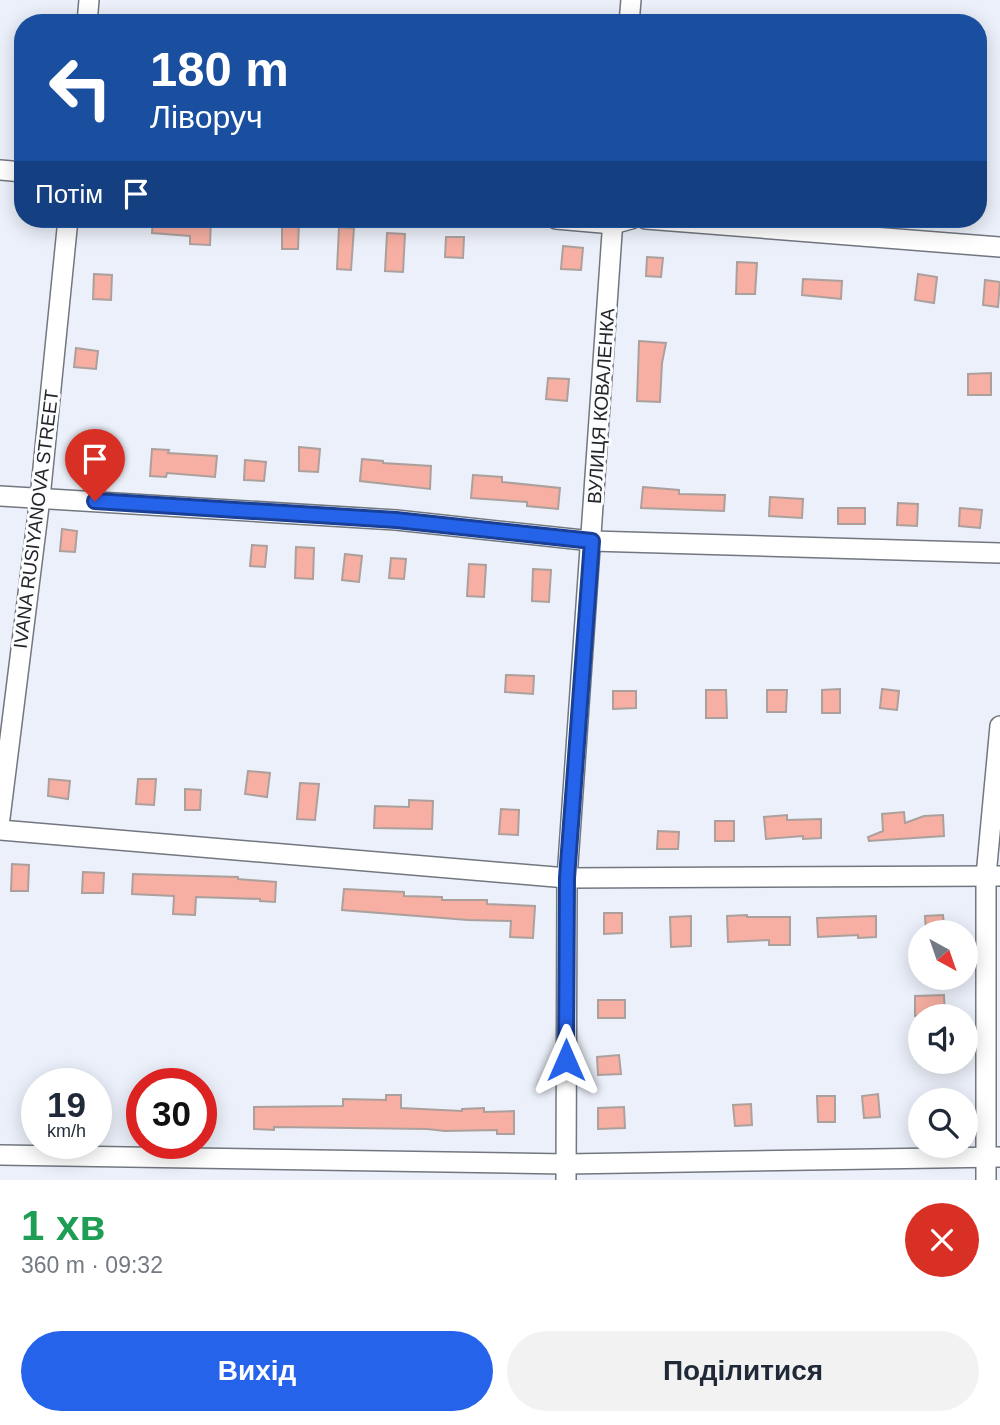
<!DOCTYPE html>
<html lang="uk">
<head>
<meta charset="utf-8">
<style>
  body { margin:0; font-family:Arial,sans-serif; background:#f2f2f3; color:#1f2937; height:100vh; display:flex; flex-direction:column; font-size:26px; white-space:nowrap }
  * { box-sizing:border-box; margin:0 }
  p { font-size:23px; color:#747a83 }
  .icon { flex:none; width:38px; height:38px; fill:none; stroke:currentColor; stroke-width:2; stroke-linecap:round; stroke-linejoin:round }
  .map { position:relative; height:1180px; overflow:hidden }
  .drawer { display:flex; flex-direction:column; background:#fff; flex:1 }
  .drawer>* { flex:none }
  .hud { position:absolute; left:14px; top:14px; width:973px; height:214px; border-radius:28px; box-shadow:0 4px 18px #0003; background:#1a4fa0; color:#fff; overflow:hidden }
  .needle { width:46px; rotate:140deg }
  .tools { position:absolute; left:908px; top:920px; display:grid; gap:14px }
  .tools a { display:grid; place-items:center; width:70px; height:70px; border-radius:50%; background:#fff; box-shadow:0 4px 18px #0003; font-size:35px }
  .speed { position:absolute; left:21px; top:1068px; display:flex; gap:14px; font-size:35px; font-weight:700; text-align:center }
  .speed>* { display:grid; place-content:center; width:91px; height:91px; border-radius:50%; background:#fff; box-shadow:0 4px 18px #0003; line-height:1 }
  .speed small { font-size:18px; font-weight:400 }
  .speed .limit { border:10px solid #d22; background:#fff; color:#111 }
  .pin { position:absolute; display:grid; place-items:center; width:60px; height:60px; color:#fff; margin:-72px -30px; border-radius:50% 50% 50% 0; rotate:-45deg; box-shadow:0 0 7px #0007 }
  .pin .icon { rotate:45deg }
  .me { position:absolute; width:77px; margin:-38px; rotate:0deg; stroke-linejoin:round; filter:drop-shadow(0 0 5px #0008) }
  .turn { display:flex; align-items:center; gap:24px; height:147px; padding:0 21px; font-size:32px }
  .turn .icon { width:91px; height:91px; stroke-width:2.5 }
  .turn b { display:block; font-size:49px; line-height:60px }
  .then { display:flex; align-items:center; height:66px; padding:0 21px; background:#0003; gap:14px; font-size:26px }
  .round { display:grid; place-items:center; flex:none; width:74px; height:74px; border-radius:37px; background:#f2f2f3 }
  .summary { display:flex; align-items:center; justify-content:space-between; height:119px; padding:0 21px }
  h1 { font-size:42px; font-weight:800; line-height:52px; color:#1e9e55 }
  .cta { display:flex; gap:14px; margin-top:auto; padding:14px 21px }
  .cta a { flex:1; height:80px; border-radius:42px; background:#2563eb; color:#fff; font-size:28px; font-weight:800; line-height:80px; text-align:center }
  .cta a+a { background:#f2f2f3; color:#1f2937 }
  .map>svg:first-child { display:block }
  .building { fill:#f6afa2; stroke:#aca09d; stroke-width:2 }
  .lines { fill:none; stroke-linecap:round; stroke-linejoin:round }
  .minor-casing { stroke:#72767f; stroke-width:22 }
  .minor { stroke:#fff; stroke-width:19 }
  .route-casing { stroke:#184099; stroke-width:18 }
  .route { stroke:#2563eb; stroke-width:12 }
  .labels { text-anchor:middle; dominant-baseline:central; stroke-width:6; stroke-linejoin:round; paint-order:stroke }
  .street-label { font-size:19px; fill:#242529; stroke:#fcfdff }
</style>
</head>
<body>
<div class="map">
<svg width="1000" height="1180" viewBox="0 0 1000 1180">
  <rect width="100%" height="100%" fill="#ebf0fa"/>
  <g class="building">
    <polygon points="153,219 211,219 210,245 190,244 190,236 152,233"/>
    <polygon points="282,222 299,222 298,249 282,249"/>
    <polygon points="339,227 354,228 351,270 337,269"/>
    <polygon points="387,233 405,234 403,272 385,271"/>
    <polygon points="446,237 464,237 463,258 445,257"/>
    <polygon points="563,246 583,248 581,270 561,269"/>
    <polygon points="647,257 663,258 661,277 646,276"/>
    <polygon points="737,262 757,263 755,294 736,294"/>
    <polygon points="94,274 112,275 111,300 93,299"/>
    <polygon points="918,274 937,277 934,303 915,300"/>
    <polygon points="803,279 842,281 841,299 802,295"/>
    <polygon points="985,280 1000,282 998,307 983,305"/>
    <polygon points="639,341 666,343 662,363 660,402 637,401"/>
    <polygon points="76,348 98,351 96,369 74,367"/>
    <polygon points="991,373 991,395 968,395 968,374"/>
    <polygon points="548,378 569,379 567,401 546,399"/>
    <polygon points="299,447 320,449 318,472 299,471"/>
    <polygon points="152,449 169,450 168,453 217,456 215,477 167,473 166,477 150,476"/>
    <polygon points="97,451 117,454 114,472 95,469"/>
    <polygon points="362,459 383,461 383,463 431,466 430,489 360,481"/>
    <polygon points="245,460 266,462 264,481 244,480"/>
    <polygon points="473,475 502,477 502,482 560,488 558,509 527,506 527,502 471,498"/>
    <polygon points="643,487 679,490 679,494 725,495 724,511 641,508"/>
    <polygon points="770,497 803,499 802,518 769,516"/>
    <polygon points="898,503 918,504 917,526 897,525"/>
    <rect x="838" y="508" width="27" height="16"/>
    <polygon points="960,508 982,510 980,528 959,526"/>
    <polygon points="62,529 77,531 75,552 60,551"/>
    <polygon points="252,545 267,546 265,567 250,566"/>
    <polygon points="296,547 314,548 313,579 295,578"/>
    <polygon points="345,554 362,556 359,582 342,580"/>
    <polygon points="391,558 406,559 404,579 389,578"/>
    <polygon points="469,564 486,565 484,597 467,596"/>
    <polygon points="533,569 551,570 549,602 532,601"/>
    <polygon points="506,675 534,676 533,694 505,692"/>
    <polygon points="840,689 840,713 822,713 822,690"/>
    <polygon points="882,689 899,691 897,710 880,708"/>
    <polygon points="706,690 726,690 727,718 706,718"/>
    <polygon points="767,690 787,690 786,712 767,712"/>
    <polygon points="613,691 636,691 636,708 613,709"/>
    <polygon points="248,771 270,773 267,797 245,794"/>
    <polygon points="49,779 70,781 68,799 48,796"/>
    <polygon points="138,779 156,779 154,805 136,804"/>
    <polygon points="300,783 319,784 315,820 297,819"/>
    <polygon points="185,789 201,790 200,810 185,810"/>
    <polygon points="409,800 433,801 432,829 374,828 375,806 409,807"/>
    <polygon points="501,809 519,810 518,835 499,834"/>
    <polygon points="904,812 905,823 924,816 943,815 944,836 869,841 868,837 883,831 882,814"/>
    <polygon points="787,815 787,820 821,819 821,838 803,839 803,836 766,839 764,817"/>
    <rect x="715" y="821" width="19" height="20"/>
    <polygon points="658,831 679,832 678,849 657,849"/>
    <polygon points="12,864 29,865 28,891 11,891"/>
    <polygon points="83,872 104,873 103,893 82,893"/>
    <polygon points="133,874 238,877 238,879 276,882 275,902 260,901 260,899 196,897 195,915 173,914 174,896 132,894"/>
    <polygon points="344,889 404,892 404,896 442,897 442,900 487,900 487,904 535,906 533,938 510,937 511,921 468,920 342,910"/>
    <polygon points="604,913 622,913 622,933 604,934"/>
    <polygon points="747,915 747,917 790,917 790,945 769,945 769,940 728,942 727,916"/>
    <polygon points="943,915 945,933 926,933 925,916"/>
    <polygon points="691,916 691,946 671,947 670,917"/>
    <polygon points="876,916 876,937 858,938 858,935 818,937 817,918"/>
    <polygon points="944,995 945,1015 915,1016 915,996"/>
    <rect x="598" y="1000" width="27" height="18"/>
    <polygon points="619,1055 621,1074 598,1075 597,1057"/>
    <polygon points="878,1094 880,1117 864,1118 862,1096"/>
    <polygon points="386,1095 401,1095 401,1108 462,1111 462,1109 484,1108 484,1112 514,1111 514,1134 497,1134 497,1130 445,1131 427,1129 274,1127 274,1130 254,1129 254,1107 343,1106 343,1099 386,1100"/>
    <polygon points="817,1096 835,1096 835,1122 818,1122"/>
    <polygon points="751,1104 752,1125 735,1126 733,1105"/>
    <polygon points="624,1107 625,1128 598,1129 598,1108"/>
  </g>
  <g class="lines">
    <g class="minor-casing">
      <g id="minor">
        <polyline points="87,23 89,0"/>
        <polyline points="629,23 631,0"/>
        <polyline points="0,170 23,172"/>
        <polyline points="556,219 613,224 631,219"/>
        <polyline points="646,219 1000,247"/>
        <polyline points="0,496 396,520 592,541 1000,553"/>
        <polyline points="0,818 40,498 68,219"/>
        <polyline points="0,830 567,878 1000,876"/>
        <polyline points="0,1155 566,1164 1000,1157"/>
        <polyline points="566,1180 567,878 613,219"/>
        <polyline points="986,1180 986,876 1000,726"/>
      </g>
    </g>
    <use href="#minor" class="minor"/>
  </g>
  <g class="lines">
    <g class="route-casing">
      <polyline id="route" points="95,501 396,520 592,541 567,878 566,1060"/>
    </g>
    <use href="#route" class="route"/>
  </g>
  <g class="labels">
    <g class="street-label">
      <text transform="translate(601 406) rotate(-86)">ВУЛИЦЯ КОВАЛЕНКА</text>
      <text transform="translate(36 519) rotate(-83)">IVANA RUSIYANOVA STREET</text>
    </g>
  </g>
</svg>
<div class="tools">
<a><svg class="needle" viewBox="-14 -14 28 28"><path d="M0-13l5 13h-10z" fill="#e53935"/><path d="M0 13l5-13h-10z" fill="#747a83"/></svg></a>
<a><svg class="icon" aria-label="sound" viewBox="0 0 24 24"><path d="M4 9h4l5-4v14l-5-4H4zM17 9q2 3 0 6"/></svg></a>
<a><svg class="icon" aria-label="search" viewBox="0 0 24 24"><circle cx="10" cy="10" r="6"/><path d="M15 15l6 6"/></svg></a>
</div>
<div class="speed"><div>19<small>km/h</small></div><div class="limit">30</div></div>
<div class="pin" style="left:95px;top:501px;background:#d93025"><svg class="icon" aria-label="arrive" viewBox="0 0 24 24"><path d="M6 21V4h12l-3 4 3 4H6"/></svg></div>
<svg class="me" style="left:566px;top:1060px" viewBox="-20 -20 40 40"><path d="M0-17L14 15 0 8-14 15z" fill="#2563eb" stroke="#fff" stroke-width="4"/></svg>
<div class="hud">
<div class="turn"><svg class="icon" aria-label="left" viewBox="0 0 24 24"><path d="M17 20v-9H6M10 6l-5 5 5 5"/></svg><div><b>180 m</b>Ліворуч</div></div>
<div class="then">Потім<svg class="icon" aria-label="arrive" viewBox="0 0 24 24"><path d="M6 21V4h12l-3 4 3 4H6"/></svg></div>
</div>
</div>
<section class="drawer">
<div class="summary"><div><h1>1 хв</h1><p>360 m · 09:32</p></div><a class="round" style="background:#d93025;color:#fff"><svg class="icon" aria-label="close" viewBox="0 0 24 24"><path d="M6 6l12 12M18 6L6 18"/></svg></a></div>
<div class="cta"><a>Вихід</a><a>Поділитися</a></div>
</section>
</body>
</html>
